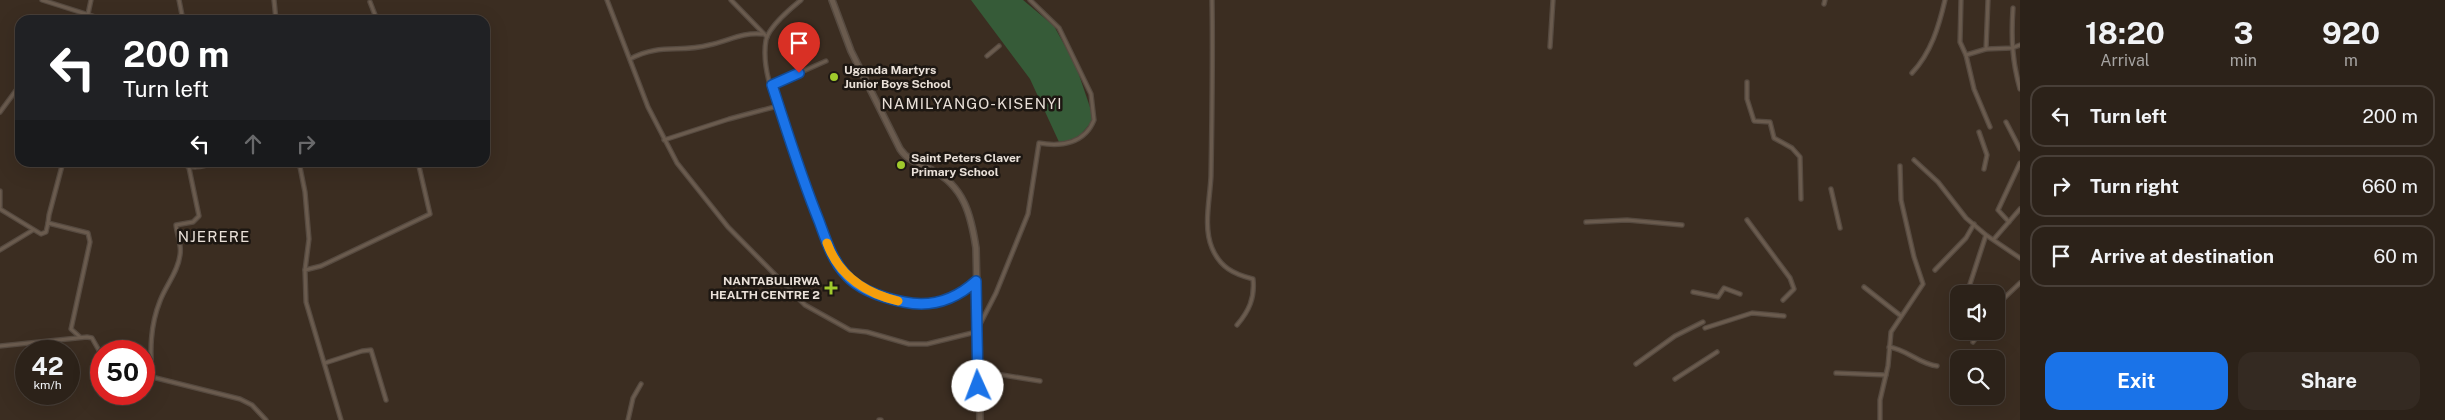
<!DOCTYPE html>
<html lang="en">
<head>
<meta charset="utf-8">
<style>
  body { margin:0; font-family:"Public Sans",sans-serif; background:#342a22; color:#f1f3f6; height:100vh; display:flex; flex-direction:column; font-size:19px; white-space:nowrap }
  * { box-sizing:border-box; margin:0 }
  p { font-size:16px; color:#a6a4a2 }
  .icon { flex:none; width:28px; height:28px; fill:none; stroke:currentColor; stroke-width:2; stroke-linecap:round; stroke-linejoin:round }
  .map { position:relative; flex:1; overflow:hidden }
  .drawer { display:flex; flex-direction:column; background:#2c2219; width:425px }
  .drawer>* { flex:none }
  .hud { position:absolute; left:15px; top:15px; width:475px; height:152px; border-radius:15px; box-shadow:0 5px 20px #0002,0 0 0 1px #483f38; background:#202124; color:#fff; overflow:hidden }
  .fabs { position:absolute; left:1950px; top:285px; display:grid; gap:10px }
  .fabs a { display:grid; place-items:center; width:55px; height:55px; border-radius:10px; background:#2c2219; box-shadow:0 5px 20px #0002,0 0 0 1px #483f38; font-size:25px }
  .speed { position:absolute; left:15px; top:340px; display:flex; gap:10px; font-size:25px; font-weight:700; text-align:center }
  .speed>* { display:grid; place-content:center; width:65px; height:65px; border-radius:50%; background:#2c2219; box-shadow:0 5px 20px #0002,0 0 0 1px #483f38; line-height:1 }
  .speed small { font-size:12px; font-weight:400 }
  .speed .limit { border:8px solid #d22; background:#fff; color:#111 }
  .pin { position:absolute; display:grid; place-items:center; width:42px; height:42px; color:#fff; margin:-51px -21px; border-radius:50% 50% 50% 0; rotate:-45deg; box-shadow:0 0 5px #0007 }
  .pin .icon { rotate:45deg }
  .me { position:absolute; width:55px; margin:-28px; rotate:358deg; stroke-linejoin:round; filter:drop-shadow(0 0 4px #0008) }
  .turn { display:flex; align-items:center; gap:18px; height:105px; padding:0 25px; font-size:22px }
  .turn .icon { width:65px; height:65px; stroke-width:2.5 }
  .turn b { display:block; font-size:35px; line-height:42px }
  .lanes { display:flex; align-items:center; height:48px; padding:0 25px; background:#0003; justify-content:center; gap:25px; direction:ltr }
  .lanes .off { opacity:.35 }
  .eta { display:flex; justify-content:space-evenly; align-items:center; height:85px; text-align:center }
  .eta b { font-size:30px; font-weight:700; line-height:35px }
  .action { display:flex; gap:10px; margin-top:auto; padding:10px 25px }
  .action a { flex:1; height:58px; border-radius:15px; background:#1a73e8; color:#fff; font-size:20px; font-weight:700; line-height:58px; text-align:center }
  .action a+a { background:#342a22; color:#f1f3f6 }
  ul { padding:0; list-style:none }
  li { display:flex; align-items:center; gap:15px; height:62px; margin:0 10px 8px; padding:0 15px; border:2px solid #483f38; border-radius:15px }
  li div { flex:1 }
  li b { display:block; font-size:19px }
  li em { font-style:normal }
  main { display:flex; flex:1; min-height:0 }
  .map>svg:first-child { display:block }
  .green { fill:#365b38 }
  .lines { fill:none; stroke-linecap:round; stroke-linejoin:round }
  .minor-casing { stroke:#564a40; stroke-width:5.5 }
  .secondary-casing { stroke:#564a40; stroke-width:8 }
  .minor { stroke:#6a5b4e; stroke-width:3 }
  .secondary { stroke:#6a5b4e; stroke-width:5 }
  .route-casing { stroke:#114b97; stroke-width:12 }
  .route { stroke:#1a73e8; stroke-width:9 }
  .slow { stroke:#f59e0b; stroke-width:9 }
  .poi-dot { fill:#a0ca2c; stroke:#1d1712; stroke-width:2 }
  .labels { text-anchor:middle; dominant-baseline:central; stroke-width:5; stroke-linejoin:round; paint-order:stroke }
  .poi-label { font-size:12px; font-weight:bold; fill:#e9e0d8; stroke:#1d1712; text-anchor:start }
  .quarter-label { font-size:15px; letter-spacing:1px; fill:#e9e0d8; stroke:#1d1712 }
</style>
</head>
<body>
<main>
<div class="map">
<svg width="2020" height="420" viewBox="0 0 2020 420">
  <rect width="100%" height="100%" fill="#3b2d21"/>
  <polygon class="green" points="971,0 1023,0 1054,26 1076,66 1094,119 1076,140 1059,142 1030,79"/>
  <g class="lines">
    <g class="minor-casing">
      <g id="minor">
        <polyline points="42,0 105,20"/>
        <polyline points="179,0 183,20"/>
        <polyline points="274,0 276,20"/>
        <path d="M607 0 648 107 677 163 728 227 805 305 850 330 867 332 909 344H927L976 332 996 293 1028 214 1039 143C1062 147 1085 143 1094 120L1091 94 1059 28 1030 0"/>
        <polyline points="731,0 767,37"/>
        <path d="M801 0C791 8 769 27 766 40 760 73 780 111 790 142 800 170 809 197 820 224 827 242 833 260 845 275 859 290 883 297 903 302 931 308 955 300 976 281"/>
        <path d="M1212 0C1213 59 1212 117 1211 176 1210 199 1203 227 1212 248 1220 267 1233 274 1253 279 1255 298 1249 311 1237 325"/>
        <polyline points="1961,0 1960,42 1966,55 1974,89 1990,127"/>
        <polyline points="370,2 377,20"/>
        <polyline points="1824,4 1825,0"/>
        <path d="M2013 8C2011 37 2012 61 2020 89"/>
        <polyline points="88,14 91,0"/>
        <polyline points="1550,47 1553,0"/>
        <polyline points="1986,49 1988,0"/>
        <polyline points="1966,55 1986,49 2012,48 2020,45"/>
        <polyline points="987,56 999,46"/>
        <path d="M630 59C660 43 679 53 709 45 728 41 743 32 762 34"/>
        <path d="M1912 73C1931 53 1939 26 1945 0"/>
        <polyline points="1747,82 1747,99 1754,121 1770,122 1774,138 1792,148 1800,157 1801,199"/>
        <polyline points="772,85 826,61"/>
        <polyline points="0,112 20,85"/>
        <polyline points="2006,122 2020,149"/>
        <polyline points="1979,132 1987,155 1984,169"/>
        <polyline points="664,140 729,119 778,106"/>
        <polyline points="1914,160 1938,182 1966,218 1986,235 2020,258"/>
        <path d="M178 162C191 169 201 168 215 162"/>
        <polyline points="299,162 305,192 309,239 305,270 306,302 341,420"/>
        <path d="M189 168 199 216 193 222 176 225C177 235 182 245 180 255 178 272 166 285 160 301 150 326 150 350 152 377L240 399 252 405 266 420"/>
        <polyline points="1831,189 1840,228"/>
        <polyline points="0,191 0,207"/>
        <polyline points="0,209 41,234 46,232 48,223 88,233 90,242 71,329 80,337"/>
        <polyline points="1747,220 1790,278 1794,289 1783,300"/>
        <polyline points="1586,222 1627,220 1682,225"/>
        <polyline points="2009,222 1998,210 2020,163"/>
        <polyline points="48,223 49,215 63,162"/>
        <polyline points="1994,239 2020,209"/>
        <polyline points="0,250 33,230"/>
        <polyline points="305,270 321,266 430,214 418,162"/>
        <polyline points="1935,270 1966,238 1974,224"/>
        <polyline points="1864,287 1901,316"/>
        <polyline points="1969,287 1986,235"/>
        <polyline points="1693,292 1718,297 1724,288 1740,294"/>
        <polyline points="1996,310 2001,301 2020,283"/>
        <polyline points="1705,328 1752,313 1784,316"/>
        <polyline points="1973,342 1981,331"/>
        <polyline points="0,346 87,337 92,338 101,354"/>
        <path d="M1889 347C1906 349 1919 364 1937 366"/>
        <polyline points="325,363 362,351 371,350 386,400"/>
        <polyline points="1636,364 1675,336 1703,322"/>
        <polyline points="144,370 152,377"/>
        <polyline points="978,371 1040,381"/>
        <polyline points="1836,373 1886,375"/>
        <polyline points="1675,379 1717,352"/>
        <polyline points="628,420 633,398 641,384"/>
        <polyline points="879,420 881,420"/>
        <polyline points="1880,420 1880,400 1888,366 1891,332 1923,284 1914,257 1901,200 1900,166"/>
      </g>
    </g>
    <g class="secondary-casing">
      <path id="secondary" d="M832 0 851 51 900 149C908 161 920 164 932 170 964 186 971 215 976 248L980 420"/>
    </g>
    <use href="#minor" class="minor"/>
    <use href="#secondary" class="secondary"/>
  </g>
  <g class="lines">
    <g class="route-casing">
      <path id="route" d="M799 73 772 85C787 131 801 177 819 221 826 240 832 260 846 275 860 291 884 298 904 302 932 308 955 300 976 281L978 386"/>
    </g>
    <use href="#route" class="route"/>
    <path class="slow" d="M827 243C839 276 865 293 898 301"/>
  </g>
  <g class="poi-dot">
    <circle cx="834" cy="77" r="5"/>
    <circle cx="901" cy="165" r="5"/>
    <path d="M828.5 280.5h5v5h5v5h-5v5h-5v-5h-5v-5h5z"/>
  </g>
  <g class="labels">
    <g class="poi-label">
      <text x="844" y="70">Uganda Martyrs<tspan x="844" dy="14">Junior Boys School</tspan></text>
      <text x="911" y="158">Saint Peters Claver<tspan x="911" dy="14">Primary School</tspan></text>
      <text x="820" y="281" text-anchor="end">NANTABULIRWA<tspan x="820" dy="14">HEALTH CENTRE 2</tspan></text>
    </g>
    <g class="quarter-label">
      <text x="972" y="103">NAMILYANGO-KISENYI</text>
      <text x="214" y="236">NJERERE</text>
    </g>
  </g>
</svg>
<div class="fabs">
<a><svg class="icon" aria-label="sound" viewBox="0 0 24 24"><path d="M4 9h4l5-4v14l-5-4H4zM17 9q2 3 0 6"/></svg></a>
<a><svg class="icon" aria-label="search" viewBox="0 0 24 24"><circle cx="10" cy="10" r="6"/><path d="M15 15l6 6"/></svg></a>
</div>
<div class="speed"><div>42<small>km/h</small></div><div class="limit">50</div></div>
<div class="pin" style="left:799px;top:73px;background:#d93025"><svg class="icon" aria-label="arrive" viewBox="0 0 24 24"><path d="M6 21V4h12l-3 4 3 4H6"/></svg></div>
<svg class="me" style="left:978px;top:386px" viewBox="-20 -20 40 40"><circle r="19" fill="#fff"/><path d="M0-13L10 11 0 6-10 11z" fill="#1a73e8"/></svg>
<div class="hud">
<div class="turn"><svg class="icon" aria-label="left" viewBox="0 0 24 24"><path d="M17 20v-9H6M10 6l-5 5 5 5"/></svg><div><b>200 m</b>Turn left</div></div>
<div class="lanes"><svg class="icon" aria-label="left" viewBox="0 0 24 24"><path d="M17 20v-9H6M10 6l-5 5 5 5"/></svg><svg class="icon off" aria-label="ahead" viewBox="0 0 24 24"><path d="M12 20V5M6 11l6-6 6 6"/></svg><svg class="icon off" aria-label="right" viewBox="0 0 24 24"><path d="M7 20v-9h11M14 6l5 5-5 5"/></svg></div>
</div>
</div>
<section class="drawer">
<div class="eta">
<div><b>18:20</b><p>Arrival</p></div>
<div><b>3</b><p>min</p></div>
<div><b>920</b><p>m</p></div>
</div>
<ul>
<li><svg class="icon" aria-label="left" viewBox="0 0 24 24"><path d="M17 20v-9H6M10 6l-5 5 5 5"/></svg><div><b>Turn left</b></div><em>200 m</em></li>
<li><svg class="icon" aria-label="right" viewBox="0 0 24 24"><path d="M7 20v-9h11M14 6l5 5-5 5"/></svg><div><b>Turn right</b></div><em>660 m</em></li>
<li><svg class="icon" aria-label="arrive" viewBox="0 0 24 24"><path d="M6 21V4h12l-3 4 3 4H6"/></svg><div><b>Arrive at destination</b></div><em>60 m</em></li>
</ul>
<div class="action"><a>Exit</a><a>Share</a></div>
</section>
</main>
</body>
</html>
